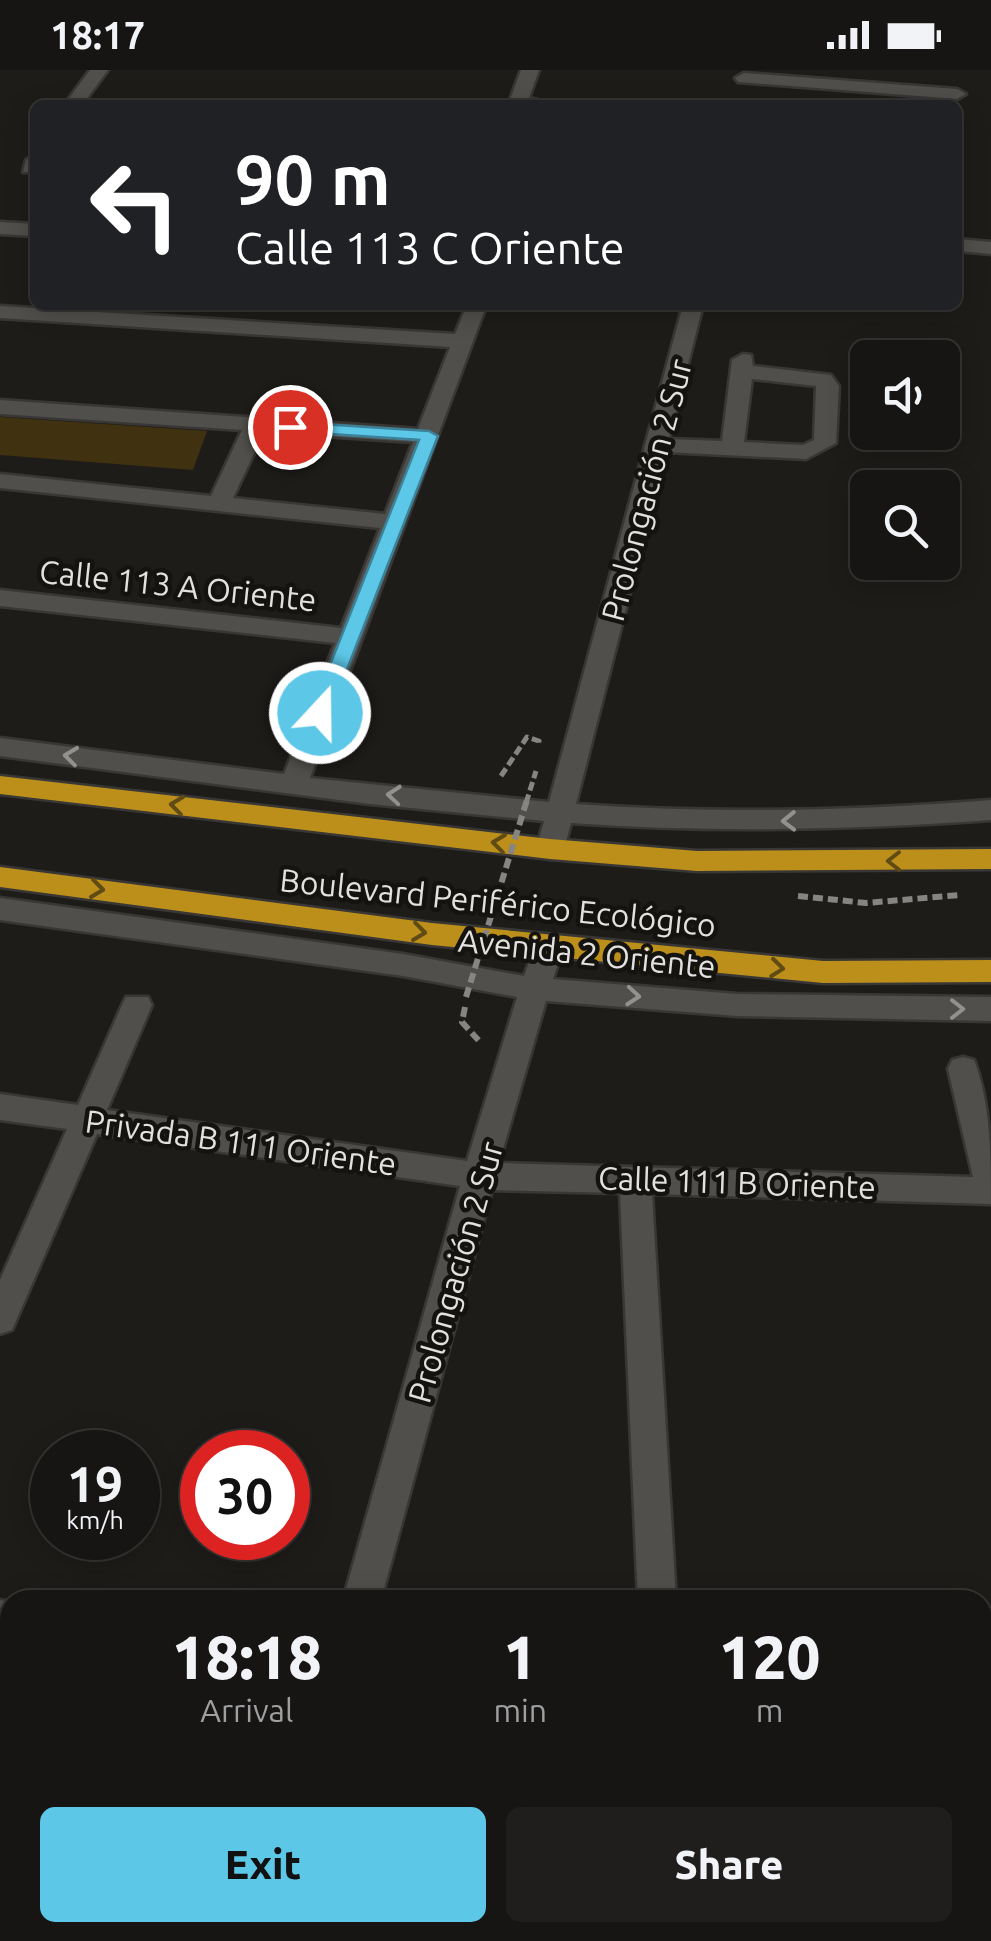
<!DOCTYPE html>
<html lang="en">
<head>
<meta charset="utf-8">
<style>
  body { margin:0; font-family:Ubuntu,sans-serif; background:#1f1e1c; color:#f1f3f6; height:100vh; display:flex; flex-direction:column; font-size:38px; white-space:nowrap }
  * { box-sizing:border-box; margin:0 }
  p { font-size:32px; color:#9e9fa0 }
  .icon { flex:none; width:55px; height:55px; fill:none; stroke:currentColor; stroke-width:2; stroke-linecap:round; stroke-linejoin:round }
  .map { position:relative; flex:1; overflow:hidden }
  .drawer { position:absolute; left:0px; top:1520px; width:992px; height:352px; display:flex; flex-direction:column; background:#161513; border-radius:30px 30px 0 0; box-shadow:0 5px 25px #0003,0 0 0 2px #353433 }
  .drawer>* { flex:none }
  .hud { position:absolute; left:30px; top:30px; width:932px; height:210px; border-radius:15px; box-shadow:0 5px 25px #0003,0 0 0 2px #353433; background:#202124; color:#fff; overflow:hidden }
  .tools { position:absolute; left:850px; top:270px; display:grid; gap:20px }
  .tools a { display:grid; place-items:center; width:110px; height:110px; border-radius:15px; background:#161513; box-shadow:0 5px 25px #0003,0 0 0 2px #353433; font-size:50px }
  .speed { position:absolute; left:30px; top:1360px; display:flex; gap:20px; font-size:50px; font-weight:700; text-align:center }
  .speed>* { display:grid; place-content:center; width:130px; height:130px; border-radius:50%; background:#161513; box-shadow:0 5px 25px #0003,0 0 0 2px #353433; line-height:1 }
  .speed small { font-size:25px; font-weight:400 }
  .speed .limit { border:15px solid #d22; background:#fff; color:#111 }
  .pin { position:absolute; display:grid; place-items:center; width:85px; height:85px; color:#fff; margin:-42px; border:5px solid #fff; border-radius:50%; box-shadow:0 2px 10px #0007 }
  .me { position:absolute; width:110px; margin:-55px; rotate:21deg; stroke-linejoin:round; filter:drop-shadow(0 0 8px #0008) }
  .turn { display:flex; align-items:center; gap:35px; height:210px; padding:0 40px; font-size:45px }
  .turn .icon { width:130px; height:130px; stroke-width:2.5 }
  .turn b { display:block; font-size:70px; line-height:85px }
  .eta { display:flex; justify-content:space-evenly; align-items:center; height:170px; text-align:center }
  .eta b { font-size:60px; font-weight:800; line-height:70px }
  .action { display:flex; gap:20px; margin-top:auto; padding:20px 40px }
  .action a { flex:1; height:115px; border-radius:15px; background:#5dc7e8; color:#111; font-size:40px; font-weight:800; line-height:115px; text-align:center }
  .action a+a { background:#1f1e1c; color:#f1f3f6 }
  .status { display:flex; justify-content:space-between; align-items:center; height:70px; padding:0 50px; background:#161513; direction:ltr }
  .status svg { height:28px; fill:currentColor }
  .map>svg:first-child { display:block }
  .green { fill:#403210 }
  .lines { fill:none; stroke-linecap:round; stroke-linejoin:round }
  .minor-casing { stroke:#383735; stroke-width:5 }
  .highway-casing { stroke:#383735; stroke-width:5 }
  .path-far1 { stroke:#878583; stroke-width:5; stroke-dasharray:9 4; stroke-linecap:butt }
  .path { stroke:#878583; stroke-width:6; stroke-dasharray:10 5; stroke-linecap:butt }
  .minor { fill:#504f4b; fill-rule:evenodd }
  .highway { fill:#bc8f1a; fill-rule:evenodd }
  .path-bridge-far1 { stroke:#878583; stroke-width:5; stroke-dasharray:9 4; stroke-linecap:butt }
  .path-bridge { stroke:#878583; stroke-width:6; stroke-dasharray:10 5; stroke-linecap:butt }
  .oneway { stroke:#92918e }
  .oneway2 { stroke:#604b14 }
  .route { fill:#5dc7e8; stroke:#3c8197; stroke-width:2.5 }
  .labels { text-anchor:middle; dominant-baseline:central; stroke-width:9; stroke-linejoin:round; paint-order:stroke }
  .street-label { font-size:32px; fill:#e2e1df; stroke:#141310 }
</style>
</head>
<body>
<div class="status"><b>18:17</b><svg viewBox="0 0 49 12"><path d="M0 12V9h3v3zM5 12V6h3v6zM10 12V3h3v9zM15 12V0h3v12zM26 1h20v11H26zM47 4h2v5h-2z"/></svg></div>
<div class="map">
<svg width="991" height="1871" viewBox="0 0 991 1871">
  <rect width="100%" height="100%" fill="#1e1c19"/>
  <polygon class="green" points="0,347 207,361 193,400 0,385"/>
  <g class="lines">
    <g class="minor-casing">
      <g id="minor">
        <polygon points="90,0 108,0 82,35 64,35"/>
        <polygon points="521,0 539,0 529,28 559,35 508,35"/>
        <polygon points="744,3 957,19 966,24 957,29 738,12 735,8"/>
        <polygon points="35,84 35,102 23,102 26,90"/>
        <polygon points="0,152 35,154 35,166 0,164"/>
        <polygon points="958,169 991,172 991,184 958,181"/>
        <path d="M467 235 485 239 310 708 549 732 683 235H703L669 369 722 371 732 290 743 284 751 285 753 296 831 305 839 316 836 373 806 389 666 382 576 734C715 744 852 741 991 730V750C850 760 711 763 571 753L564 779 550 789 536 779 544 751 370 734 0 686V668L284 704 335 573 0 536V520L341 558 380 458 0 418V404L211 426 242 360 0 344V330L418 359 450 277 0 248V236L455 264ZM752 309 816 316 814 370 803 375 744 372ZM264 362 413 372 385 444 233 428Z"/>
        <path d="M0 828 403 884 524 906 539 866H559L564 874 553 909 737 924 991 927V951L737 946 546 931 499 1093 973 1107 948 999 952 990 963 987 974 990C991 1034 991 1087 991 1134L652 1124 676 1530H638L620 1123 492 1120 381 1530H343L460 1116 97 1064 12 1260 0 1264V1210L67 1059 0 1050V1024L78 1035 122 935 126 927H148L152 935 107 1040 467 1091 517 927 403 906 0 850Z"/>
        <polygon points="0,1530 10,1532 10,1570 0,1568"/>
        <polygon points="982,1841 991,1841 991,1871 965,1871 961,1862 982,1862"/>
        <polygon points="254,1862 296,1862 294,1871 252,1871"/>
        <polygon points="574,1862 928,1862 924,1871 571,1871"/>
      </g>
    </g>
    <g class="highway-casing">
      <g id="highway">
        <polygon points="0,706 550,769 697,781 991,779 991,799 697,801 550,789 0,724"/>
        <polygon points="0,797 432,853 823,891 991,890 991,912 823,913 432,875 0,817"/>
      </g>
    </g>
    <polyline class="path-far1" points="501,706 527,667 539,671 538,675"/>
    <g class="path">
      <polyline points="798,826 866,833 960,825"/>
      <polyline points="465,937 462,952 480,972"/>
    </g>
    <use href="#minor" class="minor"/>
    <use href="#highway" class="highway"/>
    <polyline class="path-bridge-far1" points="526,733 536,701"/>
    <polyline class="path-bridge" points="466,927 527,730"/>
  </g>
  <defs><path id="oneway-chevron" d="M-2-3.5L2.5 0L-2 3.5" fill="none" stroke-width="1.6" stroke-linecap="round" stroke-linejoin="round" transform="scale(2.5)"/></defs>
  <g class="oneway">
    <use href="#oneway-chevron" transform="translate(71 686) rotate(-173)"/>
    <use href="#oneway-chevron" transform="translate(394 725) rotate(-175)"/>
    <use href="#oneway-chevron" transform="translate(789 751) rotate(179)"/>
    <use href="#oneway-chevron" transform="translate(633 926) rotate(5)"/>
    <use href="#oneway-chevron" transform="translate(957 939)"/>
  </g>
  <g class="oneway2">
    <use href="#oneway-chevron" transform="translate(177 735) rotate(-173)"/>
    <use href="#oneway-chevron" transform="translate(499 773) rotate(-173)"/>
    <use href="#oneway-chevron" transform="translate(894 791) rotate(180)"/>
    <use href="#oneway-chevron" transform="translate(97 819) rotate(7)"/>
    <use href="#oneway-chevron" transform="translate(419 862) rotate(7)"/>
    <use href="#oneway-chevron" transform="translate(777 898) rotate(6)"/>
  </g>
  <polygon class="route" points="290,352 429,361 438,366 330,643 320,649 311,643 419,370 285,361 285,353"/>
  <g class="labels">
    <g class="street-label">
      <text transform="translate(646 420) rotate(-75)">Prolongación 2 Sur</text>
      <text transform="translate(178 515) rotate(6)">Calle 113 A Oriente</text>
      <text transform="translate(498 832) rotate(6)">Boulevard Periférico Ecológico</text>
      <text transform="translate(587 883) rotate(6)">Avenida 2 Oriente</text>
      <text transform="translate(241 1072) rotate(8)">Privada B 111 Oriente</text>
      <text transform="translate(737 1112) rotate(2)">Calle 111 B Oriente</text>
      <text transform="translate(455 1202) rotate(-74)">Prolongación 2 Sur</text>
    </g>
  </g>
</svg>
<div class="tools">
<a><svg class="icon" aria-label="sound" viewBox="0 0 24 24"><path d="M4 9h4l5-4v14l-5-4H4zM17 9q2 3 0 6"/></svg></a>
<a><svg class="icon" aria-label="search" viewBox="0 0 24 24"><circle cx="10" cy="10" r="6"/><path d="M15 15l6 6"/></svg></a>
</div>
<div class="speed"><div>19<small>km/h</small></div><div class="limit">30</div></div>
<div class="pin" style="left:290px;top:357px;background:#d93025"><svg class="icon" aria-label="arrive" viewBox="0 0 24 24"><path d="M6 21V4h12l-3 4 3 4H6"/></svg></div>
<svg class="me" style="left:320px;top:643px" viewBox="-20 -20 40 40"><circle r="17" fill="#5dc7e8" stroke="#fff" stroke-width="3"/><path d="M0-11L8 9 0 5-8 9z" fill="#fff"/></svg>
<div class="hud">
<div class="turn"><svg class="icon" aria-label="left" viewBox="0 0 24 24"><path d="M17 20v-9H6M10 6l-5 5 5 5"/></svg><div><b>90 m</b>Calle 113 C Oriente</div></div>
</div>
<section class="drawer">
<div class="eta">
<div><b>18:18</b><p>Arrival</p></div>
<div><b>1</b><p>min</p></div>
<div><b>120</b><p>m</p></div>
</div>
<div class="action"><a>Exit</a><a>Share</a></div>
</section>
</div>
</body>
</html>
